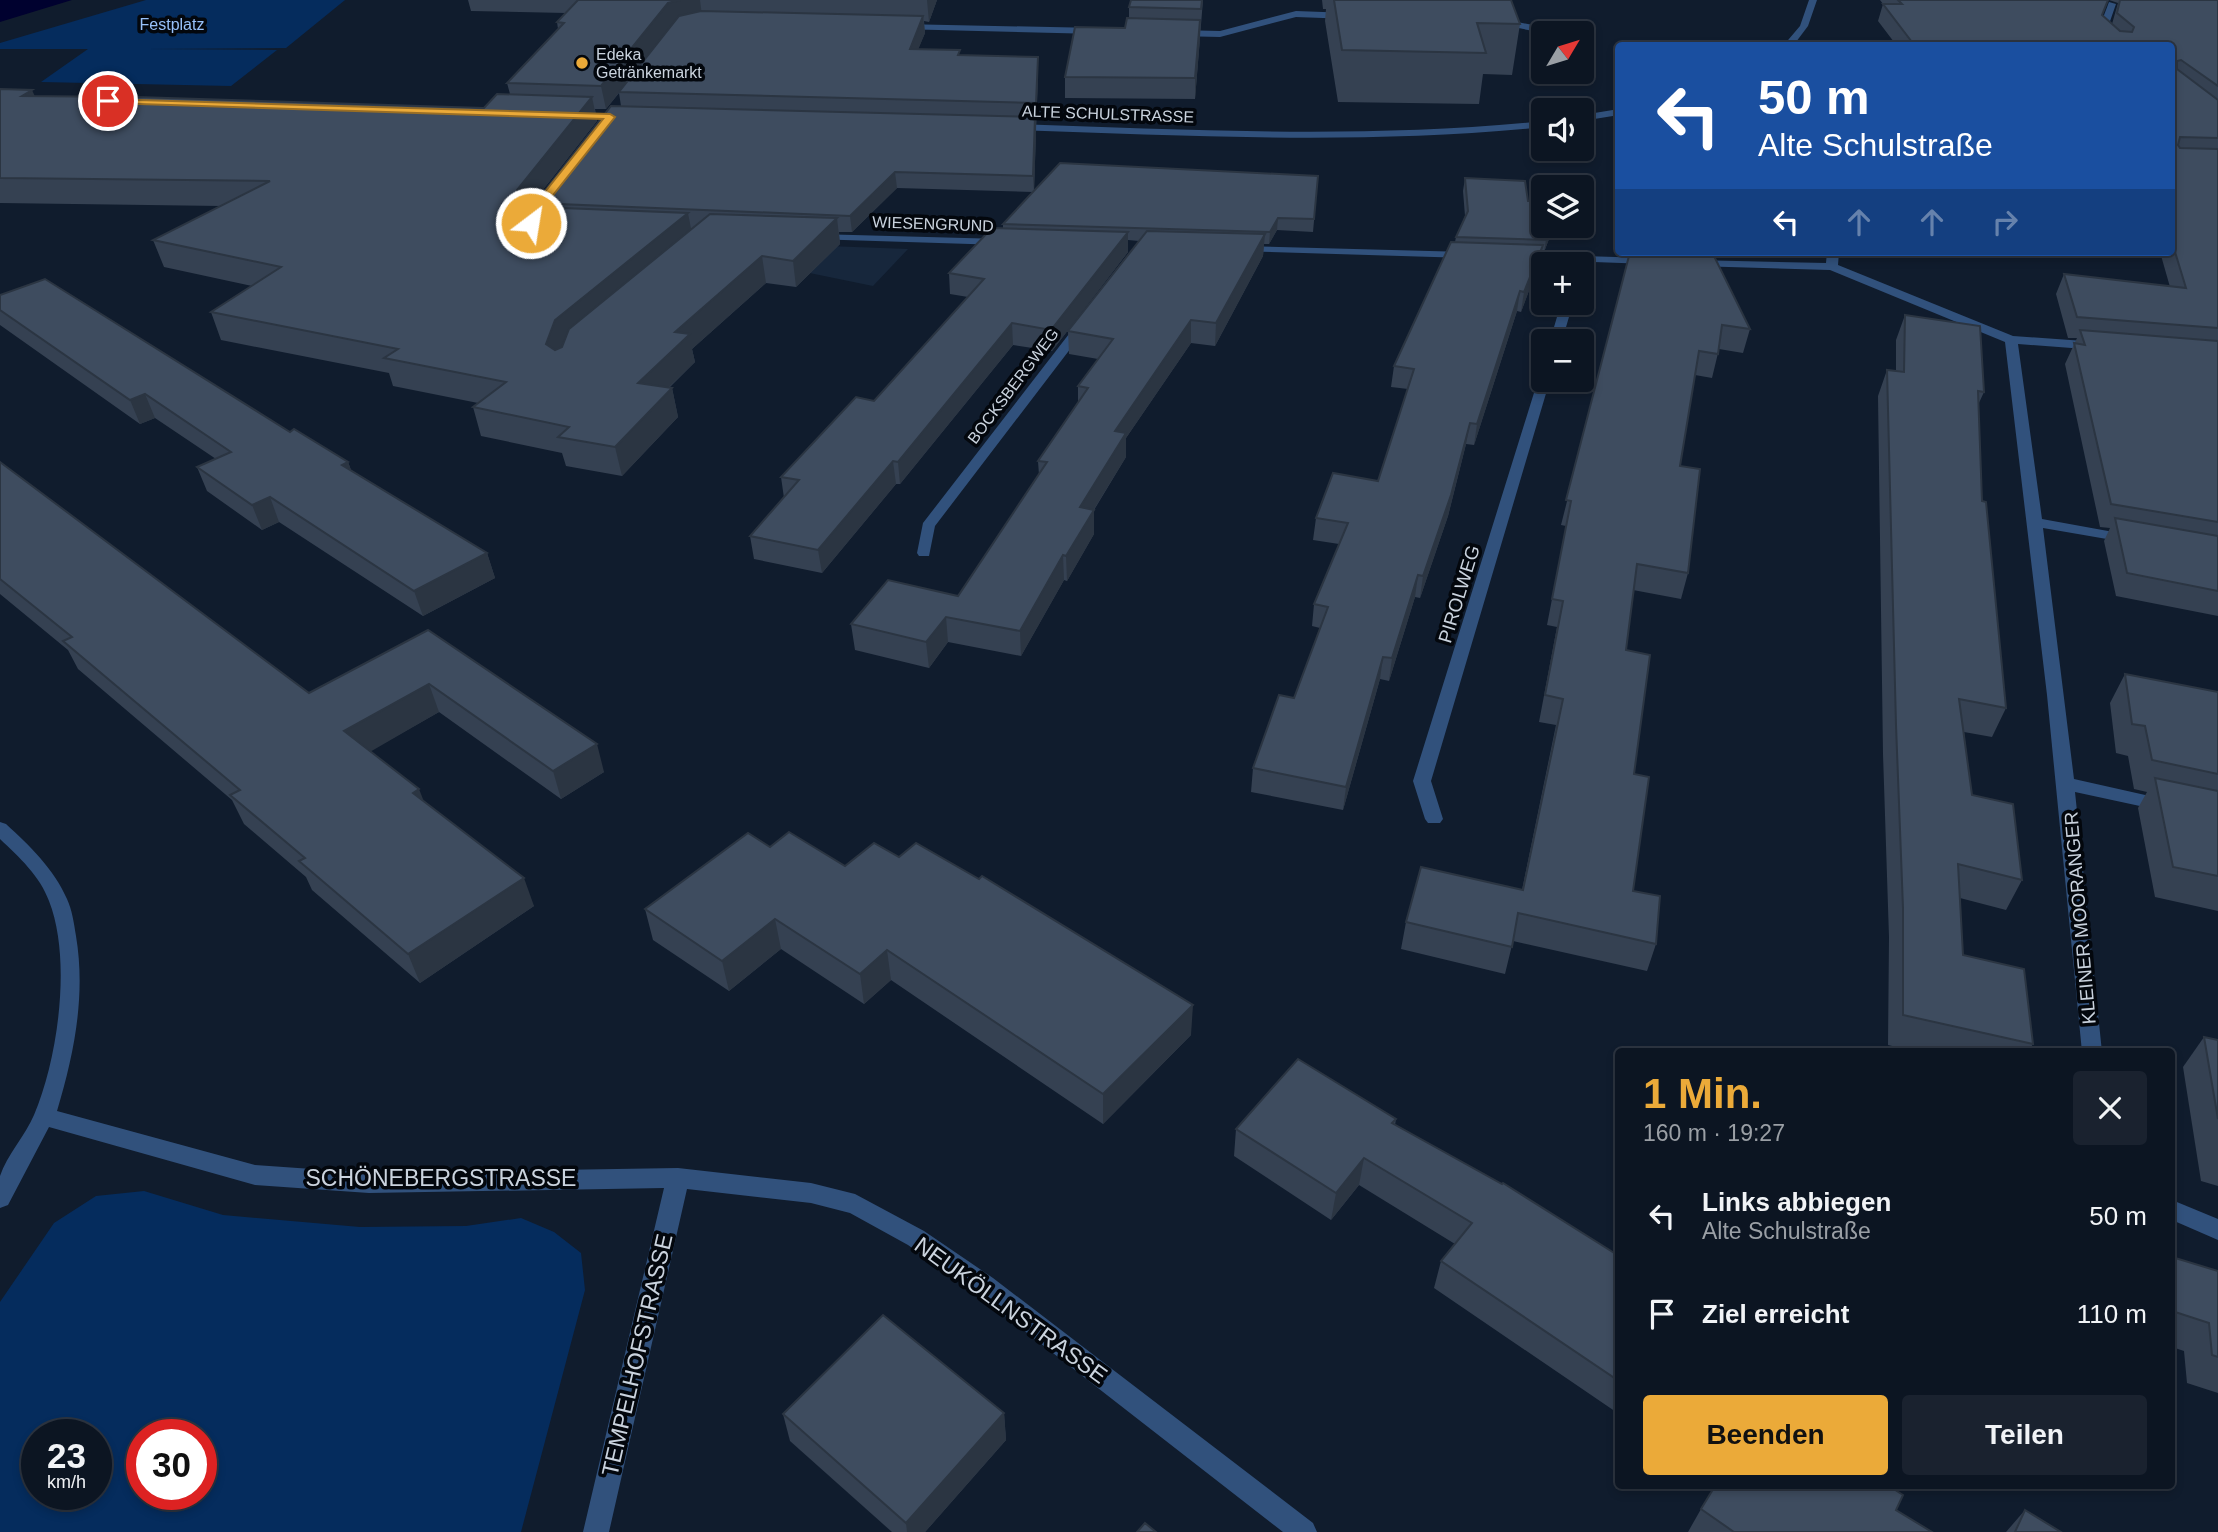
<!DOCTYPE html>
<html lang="de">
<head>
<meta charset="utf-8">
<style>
  body { margin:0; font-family:Arial,sans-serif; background:#1a222f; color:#f1f3f6; height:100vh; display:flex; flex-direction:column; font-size:26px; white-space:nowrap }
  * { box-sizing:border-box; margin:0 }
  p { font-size:23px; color:#9a9fa5 }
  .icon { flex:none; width:38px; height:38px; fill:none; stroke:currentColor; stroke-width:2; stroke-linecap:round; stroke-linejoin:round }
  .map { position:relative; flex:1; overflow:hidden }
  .drawer { position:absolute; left:1615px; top:1048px; width:560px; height:441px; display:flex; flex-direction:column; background:#0c1522; border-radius:7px; box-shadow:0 4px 10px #0003,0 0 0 2px #2c3440 }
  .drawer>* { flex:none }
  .banner { position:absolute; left:1615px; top:42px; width:560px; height:214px; border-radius:7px; box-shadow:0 4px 10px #0003,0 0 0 2px #2c3440; background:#1a4fa0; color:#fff; overflow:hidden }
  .needle { width:46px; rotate:52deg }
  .controls { position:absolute; left:1531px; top:21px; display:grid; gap:14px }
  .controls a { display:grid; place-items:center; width:63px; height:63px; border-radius:7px; background:#0c1522; box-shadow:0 4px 10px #0003,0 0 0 2px #2c3440; font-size:35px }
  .speed { position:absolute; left:21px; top:1419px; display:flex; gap:14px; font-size:35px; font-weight:700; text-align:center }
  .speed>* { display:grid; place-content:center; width:91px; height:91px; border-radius:50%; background:#0c1522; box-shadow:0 4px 10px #0003,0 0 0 2px #2c3440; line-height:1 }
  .speed small { font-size:18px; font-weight:400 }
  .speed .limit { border:10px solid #d22; background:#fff; color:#111 }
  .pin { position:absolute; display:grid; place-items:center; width:60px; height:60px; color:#fff; margin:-30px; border:4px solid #fff; border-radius:50%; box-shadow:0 2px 7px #0007 }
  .me { position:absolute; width:77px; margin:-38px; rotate:31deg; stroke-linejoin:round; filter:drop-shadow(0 0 5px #0008) }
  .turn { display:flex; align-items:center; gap:24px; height:147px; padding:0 28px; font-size:32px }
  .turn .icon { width:91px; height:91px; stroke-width:2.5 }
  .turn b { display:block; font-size:49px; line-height:60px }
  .lanes { display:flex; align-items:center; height:66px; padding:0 28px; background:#0003; justify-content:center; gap:35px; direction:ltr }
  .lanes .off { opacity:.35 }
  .round { display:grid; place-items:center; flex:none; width:74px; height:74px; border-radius:7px; background:#1a222f }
  .head { display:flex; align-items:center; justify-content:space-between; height:119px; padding:0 28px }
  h1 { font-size:42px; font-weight:800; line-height:52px; color:#ebaa39 }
  .cta { display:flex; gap:14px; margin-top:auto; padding:14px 28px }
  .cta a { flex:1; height:80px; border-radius:7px; background:#ebaa39; color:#111; font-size:28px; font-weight:800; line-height:80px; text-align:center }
  .cta a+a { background:#1a222f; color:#f1f3f6 }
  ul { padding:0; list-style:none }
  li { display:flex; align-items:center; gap:21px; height:98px; padding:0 28px }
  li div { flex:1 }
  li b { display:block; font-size:26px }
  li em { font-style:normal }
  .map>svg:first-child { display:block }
  .built { fill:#17273c }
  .green { fill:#052c5d; fill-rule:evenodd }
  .water { fill:#00012f }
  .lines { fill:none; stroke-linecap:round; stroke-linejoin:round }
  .minor { fill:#31517c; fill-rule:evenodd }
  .tertiary { fill:#31517c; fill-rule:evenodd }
  .wall { fill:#354152; fill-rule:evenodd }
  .shaded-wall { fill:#2b3542 }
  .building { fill:#3e4c5f; stroke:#2b3542; stroke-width:2 }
  .route { fill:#ebaa39; stroke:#996e25; stroke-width:2 }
  .poi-dot { fill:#ebaa39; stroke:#03070d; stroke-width:2.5 }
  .labels { text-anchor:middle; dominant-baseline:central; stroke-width:7; stroke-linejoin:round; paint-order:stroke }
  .far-park-label { font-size:16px; fill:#98c1f9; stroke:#03070d }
  .far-poi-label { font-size:16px; fill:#cad3de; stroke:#03070d; text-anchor:start }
  .far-street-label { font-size:16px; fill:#cad3de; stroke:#03070d }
  .street-label { font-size:19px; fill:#cad3de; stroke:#03070d }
  .near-street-label { font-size:23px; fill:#cad3de; stroke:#03070d }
</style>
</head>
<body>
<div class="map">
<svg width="2218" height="1532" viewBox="0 0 2218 1532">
  <rect width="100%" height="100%" fill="#101c2d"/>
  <polygon class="built" points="720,242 908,249 873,286 708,252"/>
  <g class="green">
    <polygon points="146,0 345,0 286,48 146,49 277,50 231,86 41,82 88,49 0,49 0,43"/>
    <path d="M144 1191 223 1215 360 1227 466 1226 521 1218 554 1232 581 1253 585 1290 521 1532H0V1302L54 1223 96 1196ZM37 1435H96V1494H37ZM142 1435H201V1494H142Z"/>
  </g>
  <polygon class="water" points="0,0 72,0 0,22"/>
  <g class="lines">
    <g class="minor">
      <polygon points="2109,2 2116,4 2107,30 2125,46 2115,46 2098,31"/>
      <polygon points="1296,11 1350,13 1354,16 1350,19 1296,17 1220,37 1177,36 1173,33 1177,30 1220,31"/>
      <polygon points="1497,18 1538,26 1542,29 1538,32 1494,23"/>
      <polygon points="901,24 1097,28 1101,31 1097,34 898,29 897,27"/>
      <polygon points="816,234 1002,239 1008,242 1002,245 812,239 810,237"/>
      <polygon points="1240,246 1467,252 1473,255 1467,258 1236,251 1236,247"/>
      <polygon points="1827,252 1839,252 1838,265 2013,336 2098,342 2104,346 2098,350 2018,344 2042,519 2130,535 2137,539 2130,543 2043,528 2074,779 2163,799 2169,801 2172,805 2169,809 2163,811 2075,792 2102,1052 2082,1052 2047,695 2005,342 1830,270 1694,266 1688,263 1694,260 1826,263"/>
      <polygon points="1516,254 1649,258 1655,261 1649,264 1512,259 1510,257"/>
      <polygon points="1561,303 1573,303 1562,341 1550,341"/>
      <polygon points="1083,320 1087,321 1087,327 935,526 929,556 919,556 917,553 923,523 1079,321"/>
      <polygon points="1544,376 1544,380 1550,380 1431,781 1443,819 1440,823 1428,823 1425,819 1413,781 1538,380"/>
      <path d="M0 822 6 824C30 846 54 869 67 899 72 910 74 923 76 936 86 996 74 1054 57 1111L255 1165 369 1173 678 1168 811 1183 855 1194 924 1231 993 1278 1313 1523 1317 1532H1283L977 1294 908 1245 850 1213 811 1203 687 1189 609 1532H583L664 1188 369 1193 255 1185 49 1127 8 1205 0 1208C0 1198 0 1185 0 1176 7 1155 25 1136 34 1115 58 1059 72 959 49 901 40 876 19 857 0 839Z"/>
      <polygon points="2172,1200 2218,1219 2218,1240 2172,1220"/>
    </g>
    <g class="tertiary">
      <polygon points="1809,0 1817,0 1808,26 1793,46 1783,46 1800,26"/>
      <polygon points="1619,109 1619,115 1582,121 1582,115"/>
      <path d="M1544 121V127C1367 145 1192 136 1015 130L1010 127 1015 124C1192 130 1367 139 1544 121Z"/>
    </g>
  </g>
  <g class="wall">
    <path d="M468 0H937L929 22 924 21 925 33 918 49 960 55 1038 74 1034 191 1318 176 1313 232 1277 230 1269 244H1264L1263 256 1215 346 1191 343 1126 438V457L1094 510V534L1067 581 1064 580 1021 656 948 642 929 668 855 650 851 624 958 596 1039 475 1038 461 1078 402V386L1098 359 1069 354 1068 331 1139 241 1128 240V252L1052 351 1013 345 900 484H896L822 573 754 559 750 536 784 498 781 477 874 401 968 297 950 294 949 273 1003 228V224L1033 192 897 188 852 232H839L840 244 796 287 766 283 692 349 695 362 669 388H672L678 417 622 476 566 466 562 453 481 436 473 407 478 403 393 386 389 373 221 340 211 312 252 286 164 267 153 240 221 206 0 203V89L35 97 484 108 510 94 507 83 558 29 557 22 566 13 471 11ZM619 93 621 106 535 203 536 206 531 205 597 121 595 109H606Z"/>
    <polygon points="1131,0 1203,0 1195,99 1065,98 1065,77 1125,28 1129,18 1129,7"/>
    <polygon points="1322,0 1511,0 1520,24 1512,75 1483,74 1479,104 1338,102 1325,21 1326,9 1323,9"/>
    <polygon points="1880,0 2108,0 2102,15 2112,24 2118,3 2109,0 2218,0 2218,616 2116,596 2104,541 2110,528 2100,527 2065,364 2077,338 2068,338 2056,294 2064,274 2170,287 2160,252 2172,252 2172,46 1897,46 1878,21 1883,4"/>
    <polygon points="1465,178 1528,201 1554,226 1544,252 1541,252 1539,264 1521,312 1517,311 1474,445 1466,444 1448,516 1420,598 1415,597 1389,681 1380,679 1343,810 1251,792 1253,768 1294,698 1320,628 1312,626 1314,604 1339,544 1313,540 1316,518 1378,481 1408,389 1391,387 1394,366 1455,242 1456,237 1465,216 1463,191"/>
    <polygon points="1630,252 1750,329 1743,353 1719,349 1712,378 1695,375 1680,466 1688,573 1681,599 1633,590 1626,650 1634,774 1633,891 1656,944 1647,971 1513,941 1505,974 1401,949 1406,922 1522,890 1556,725 1539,722 1557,627 1547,625 1566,526 1561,525"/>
    <polygon points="0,295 290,432 348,462 351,470 487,553 495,578 423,616 279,522 262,530 207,491 197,467 216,459 155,418 140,424 0,325"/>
    <polygon points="1905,315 1984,392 1978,405 1982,501 2006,708 1992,737 1964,732 1972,795 2022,880 2006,910 1960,898 1963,955 2033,1044 2028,1052 1918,1052 1888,1045 1889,937 1883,754 1878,396 1887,370 1896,371 1896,340"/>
    <polygon points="0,462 309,693 428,630 604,772 561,799 439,712 370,751 534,906 420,983 312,890 306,877 244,824 232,800 78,669 68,650 0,594"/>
    <polygon points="2125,674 2218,692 2218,911 2155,897 2138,808 2147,792 2134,789 2128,756 2116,753 2110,703"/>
    <polygon points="770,847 845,866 1191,1035 1103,1124 891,980 864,1004 781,949 729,991 653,940 645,909"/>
    <polygon points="2204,1037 2218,1040 2218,1186 2201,1181 2183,1067"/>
    <polygon points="1396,1119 1395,1125 1619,1256 1619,1414 1434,1288 1441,1261 1455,1244 1359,1185 1331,1220 1234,1156 1236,1129"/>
    <polygon points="2172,1257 2218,1271 2218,1393 2187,1383 2184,1351 2172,1347"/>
    <polygon points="1004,1413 1006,1440 925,1532 892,1532 790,1441 783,1414"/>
    <polygon points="1701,1509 1896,1510 1932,1532 1688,1532"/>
    <polygon points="2025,1510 2061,1532 2006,1532"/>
  </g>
  <g class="shaded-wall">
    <polygon points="680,0 700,0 702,16 672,25 606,109 601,86 668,3"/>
    <polygon points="927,0 937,0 929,22"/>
    <polygon points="923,16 925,33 911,67 910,49"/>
    <polygon points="1200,20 1200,39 1195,99 1195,78"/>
    <polygon points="1038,57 1038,74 1036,122 1036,103"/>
    <polygon points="32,90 43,114 22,96"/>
    <polygon points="592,97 597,121 523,215 518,200 517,190"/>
    <polygon points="1035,117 1036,133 1034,192 1033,176"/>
    <polygon points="895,172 897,188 852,232 850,216"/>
    <polygon points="688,213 693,239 552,372 546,344 555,320"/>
    <polygon points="837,218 840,244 796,287 793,261"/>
    <polygon points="1278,218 1277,230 1269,244 1270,232"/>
    <polygon points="1552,226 1554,226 1544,252 1546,240"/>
    <polygon points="1128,232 1128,252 1052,351 1051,330"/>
    <polygon points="1265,234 1263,256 1215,346 1216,323"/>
    <polygon points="1543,245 1539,264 1521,312 1524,292"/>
    <polygon points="762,256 766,283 692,349 695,362 644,411 638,383 675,332"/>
    <polygon points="1520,291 1517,311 1474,445 1477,424"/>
    <polygon points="1191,320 1191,343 1126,438 1126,457 1080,532 1080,507 1115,431"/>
    <polygon points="1012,323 1013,345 900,484 898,462"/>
    <polygon points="672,388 678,417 622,476 615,447"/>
    <polygon points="145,394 155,418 140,424 130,400"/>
    <polygon points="1470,423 1466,444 1448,516 1420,598 1423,576"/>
    <polygon points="893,461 896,484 822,573 818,550"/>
    <polygon points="348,462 357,486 342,465"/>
    <polygon points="270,497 279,522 262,530 252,505"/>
    <polygon points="1094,510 1094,534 1067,581 1066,556"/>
    <polygon points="487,553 495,578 423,616 414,591"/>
    <polygon points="1063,555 1064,580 1021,656 1020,631"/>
    <polygon points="1418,575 1415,597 1389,681 1392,658"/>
    <polygon points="946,617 948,642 929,668 926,642"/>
    <polygon points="1383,657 1380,679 1343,810 1346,787"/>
    <polygon points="429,684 439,712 356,760 344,731"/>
    <polygon points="597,744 604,772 561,799 553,771"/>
    <polygon points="419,789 430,817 413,793"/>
    <polygon points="524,878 534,906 420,983 408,954"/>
    <polygon points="775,919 781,949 729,991 722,961"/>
    <polygon points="887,950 891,980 864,1004 860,974"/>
    <polygon points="1193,1005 1191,1035 1103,1124 1103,1094"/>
    <polygon points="1364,1158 1359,1185 1331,1220 1336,1193"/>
    <polygon points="1004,1413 1006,1440 925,1532 907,1532 906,1523"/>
  </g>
  <g class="building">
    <polygon points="578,0 680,0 668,3 601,86 507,83 564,23 557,22"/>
    <polygon points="1131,0 1202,0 1201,9 1129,7"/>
    <polygon points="1334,0 1511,0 1520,24 1477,23 1486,53 1342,50"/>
    <polygon points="1898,0 2108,0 2102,15 2120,31 2132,32 2134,27 2117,13 2120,0 2218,0 2218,86 2181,60 2177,61 2177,69 2218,100 2218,138 2180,137 2178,145 2180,148 2218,149 2218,328 2077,317 2064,274 2186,288 2172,242 2172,46 1915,46 1883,4 1902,4"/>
    <polygon points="701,11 923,16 910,49 960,50 958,55 1038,57 1036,103 619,92 679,16"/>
    <polygon points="1127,18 1200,20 1195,78 1065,77 1075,27 1125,28"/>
    <polygon points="0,89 32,90 22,96 136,97 484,108 497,94 592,97 517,190 518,200 537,207 688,213 555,320 546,344 555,350 562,347 569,329 710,214 837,218 793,261 762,256 675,332 690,334 638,383 672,388 615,447 558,437 569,427 473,407 506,382 384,358 398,349 211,312 281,267 153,240 270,181 0,178"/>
    <polygon points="611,106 1035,117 1033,176 895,172 850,216 535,203"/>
    <polygon points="1060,163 1318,176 1314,219 1278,218 1270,232 1003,224"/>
    <polygon points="1465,178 1525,181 1528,201 1544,201 1544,226 1552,226 1546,240 1456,237 1468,211"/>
    <polygon points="992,228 1128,232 1051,330 1012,323 898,462 893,461 818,550 750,536 799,480 781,477 856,397 874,401 984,279 949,273"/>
    <polygon points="1147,231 1265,234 1216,323 1191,320 1115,431 1126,433 1080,507 1094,510 1066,556 1063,555 1020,631 946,617 926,642 851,624 888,580 958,596 1047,462 1038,461 1088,388 1078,386 1113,339 1068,331"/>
    <polygon points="1451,242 1543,245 1524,292 1520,291 1477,424 1470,423 1451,495 1423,576 1418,575 1392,658 1383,657 1346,787 1253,768 1279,695 1294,698 1328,607 1314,604 1348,523 1316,518 1333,473 1378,481 1414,369 1394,366"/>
    <polygon points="1630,252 1712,252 1750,329 1722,325 1718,354 1699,351 1680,466 1700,469 1688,573 1637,564 1626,650 1650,655 1634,774 1649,777 1633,891 1660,896 1656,944 1518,913 1512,947 1406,922 1421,867 1523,890 1563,699 1545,695 1563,601 1552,599 1571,501 1566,500"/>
    <polygon points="45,279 290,432 294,429 348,462 342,465 487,553 414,591 270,497 252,505 197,467 231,452 145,394 130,400 0,310 0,295"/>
    <polygon points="1905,315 1980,326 1984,392 1978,391 1982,501 1986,502 2006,708 1959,699 1972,795 2013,804 2022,880 1958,864 1963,955 2024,969 2033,1044 1903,1015 1903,908 1896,725 1887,370 1904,372"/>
    <polygon points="2080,330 2218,341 2218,522 2111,504 2074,343 2085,345"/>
    <polygon points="0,462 309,693 428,630 597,744 553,771 429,684 344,731 419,789 413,793 524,878 408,954 299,861 305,858 230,795 240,790 63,641 72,637 0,579"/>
    <polygon points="2115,518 2218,536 2218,591 2127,573"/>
    <polygon points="2125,674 2218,692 2218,774 2152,760 2145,726 2132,724"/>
    <polygon points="2155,778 2218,791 2218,876 2173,867"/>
    <polygon points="789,832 845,866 874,843 899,857 916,843 979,879 982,876 1193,1005 1103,1094 887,950 860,974 775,919 722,961 645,909 748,833 770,847"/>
    <polygon points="2204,1037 2218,1040 2218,1119"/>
    <polygon points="1298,1059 1396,1119 1392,1123 1502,1184 1503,1183 1619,1256 1619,1288 1617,1290 1619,1291 1619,1381 1441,1261 1472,1223 1364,1158 1336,1193 1236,1129"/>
    <polygon points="2172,1257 2218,1271 2218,1357 2212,1355 2209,1323 2172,1311"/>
    <polygon points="883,1315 1004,1413 906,1523 783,1414"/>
    <polygon points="1715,1486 1889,1486 1903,1495 1896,1510 1932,1532 1734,1532 1701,1509"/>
    <polygon points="2025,1510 2061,1532 2015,1532"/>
    <polygon points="1145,1523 1156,1532 1137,1532"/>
  </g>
  <polygon class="route" points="105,99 610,114 615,117 535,218 537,223 531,226 528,225 525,217 603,119 108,103 105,102"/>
  <circle class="poi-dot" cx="582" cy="63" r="7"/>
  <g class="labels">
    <g class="far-park-label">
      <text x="172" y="24">Festplatz</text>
    </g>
    <g class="far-poi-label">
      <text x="596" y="54">Edeka<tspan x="596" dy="18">Getränkemarkt</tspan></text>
    </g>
    <g class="far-street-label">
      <text transform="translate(1108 114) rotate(2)">ALTE SCHULSTRASSE</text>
      <text transform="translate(933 224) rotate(2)">WIESENGRUND</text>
      <text transform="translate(1013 386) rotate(-53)">BOCKSBERGWEG</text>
    </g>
    <g class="street-label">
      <text transform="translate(1459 594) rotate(-73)">PIROLWEG</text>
      <text transform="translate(2080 918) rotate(-95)">KLEINER MOORANGER</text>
    </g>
    <g class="near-street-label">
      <text x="441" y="1178">SCHÖNEBERGSTRASSE</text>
      <text transform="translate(1011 1310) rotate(36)">NEUKÖLLNSTRASSE</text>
      <text transform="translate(637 1355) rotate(-77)">TEMPELHOFSTRASSE</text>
    </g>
  </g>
</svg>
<div class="controls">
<a><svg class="needle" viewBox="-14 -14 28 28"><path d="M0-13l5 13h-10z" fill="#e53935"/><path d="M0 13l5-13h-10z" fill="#9a9fa5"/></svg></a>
<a><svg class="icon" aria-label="sound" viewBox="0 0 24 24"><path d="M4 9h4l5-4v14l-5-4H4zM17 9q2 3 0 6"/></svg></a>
<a><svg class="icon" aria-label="layers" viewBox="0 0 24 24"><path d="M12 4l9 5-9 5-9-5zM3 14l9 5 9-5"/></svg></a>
<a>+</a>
<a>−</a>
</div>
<div class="speed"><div>23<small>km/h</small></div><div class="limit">30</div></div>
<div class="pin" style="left:108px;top:101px;background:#d93025"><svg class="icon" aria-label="arrive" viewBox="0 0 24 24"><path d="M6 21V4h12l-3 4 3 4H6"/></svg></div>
<svg class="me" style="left:531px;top:223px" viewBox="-20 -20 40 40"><circle r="17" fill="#ebaa39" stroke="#fff" stroke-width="3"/><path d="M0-11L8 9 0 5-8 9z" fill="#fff"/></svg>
<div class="banner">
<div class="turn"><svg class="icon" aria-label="left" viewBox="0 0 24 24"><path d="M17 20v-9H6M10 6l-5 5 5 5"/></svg><div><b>50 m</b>Alte Schulstraße</div></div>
<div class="lanes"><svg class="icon" aria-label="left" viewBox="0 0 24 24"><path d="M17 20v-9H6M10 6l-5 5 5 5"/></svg><svg class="icon off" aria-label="ahead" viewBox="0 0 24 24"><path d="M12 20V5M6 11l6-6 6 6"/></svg><svg class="icon off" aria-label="ahead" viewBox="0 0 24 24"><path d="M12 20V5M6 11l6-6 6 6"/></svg><svg class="icon off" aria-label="right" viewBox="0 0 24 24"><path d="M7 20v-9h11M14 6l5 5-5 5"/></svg></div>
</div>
<section class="drawer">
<div class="head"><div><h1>1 Min.</h1><p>160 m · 19:27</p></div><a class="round"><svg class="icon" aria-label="close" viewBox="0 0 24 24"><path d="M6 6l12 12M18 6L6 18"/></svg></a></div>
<ul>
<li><svg class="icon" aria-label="left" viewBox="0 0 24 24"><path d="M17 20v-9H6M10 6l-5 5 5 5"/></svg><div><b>Links abbiegen</b><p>Alte Schulstraße</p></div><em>50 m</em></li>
<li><svg class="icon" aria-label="arrive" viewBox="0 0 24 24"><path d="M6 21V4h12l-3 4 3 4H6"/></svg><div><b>Ziel erreicht</b></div><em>110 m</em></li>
</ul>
<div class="cta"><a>Beenden</a><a>Teilen</a></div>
</section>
</div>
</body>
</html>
